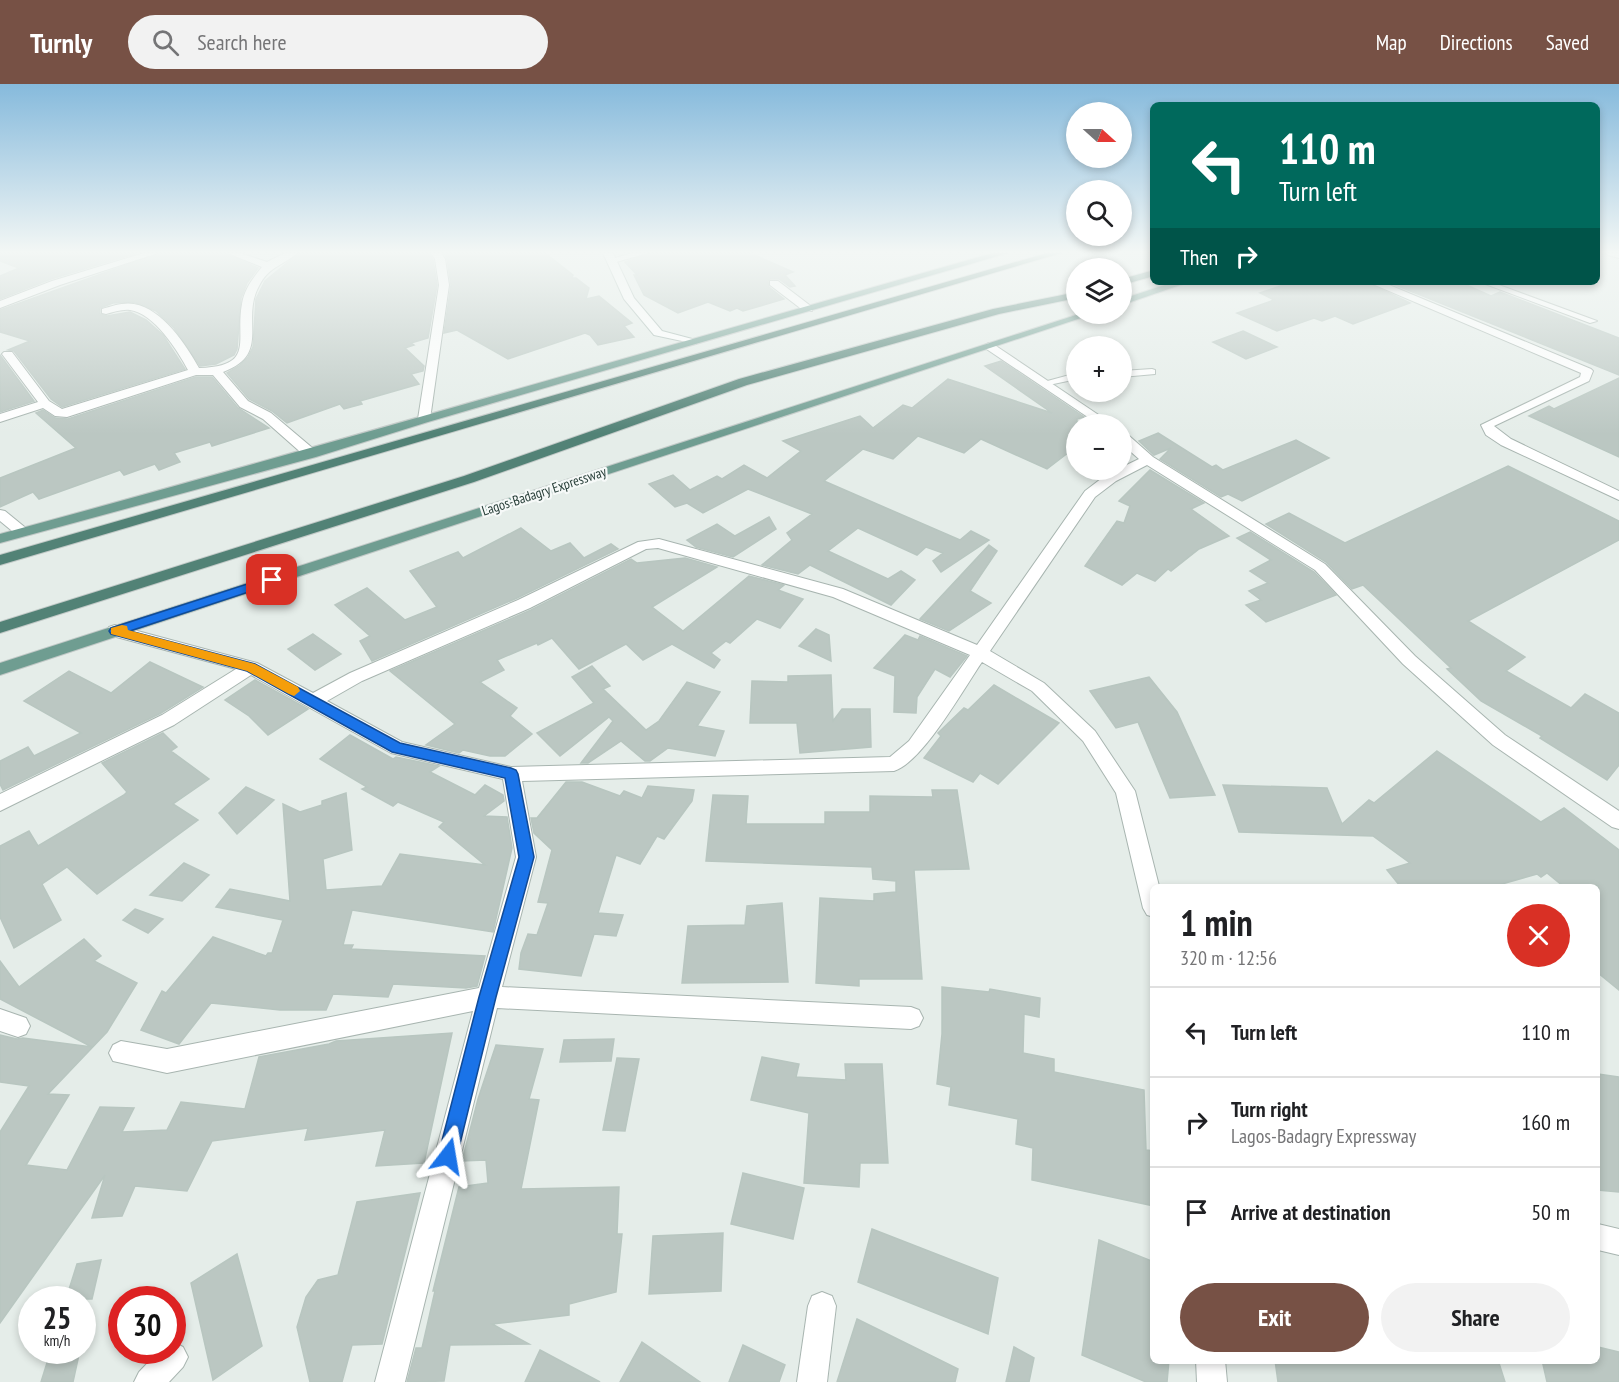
<!DOCTYPE html>
<html lang="en">
<head>
<meta charset="utf-8">
<style>
  body { margin:0; font-family:"PT Sans Narrow",sans-serif; background:#f2f2f2; color:#202124; height:100vh; display:flex; flex-direction:column; font-size:22px; white-space:nowrap }
  * { box-sizing:border-box; margin:0 }
  p { font-size:20px; color:#757577 }
  .icon { flex:none; width:33px; height:33px; fill:none; stroke:currentColor; stroke-width:2; stroke-linecap:round; stroke-linejoin:round }
  .map { position:relative; flex:1; overflow:hidden }
  .details { position:absolute; left:1150px; top:800px; width:450px; height:480px; display:flex; flex-direction:column; background:#fff; border-radius:9px; box-shadow:0 3px 9px #0003 }
  .details>* { flex:none }
  .top-card { position:absolute; left:1150px; top:18px; width:450px; height:183px; border-radius:9px; box-shadow:0 3px 9px #0003; background:#00695c; color:#fff; overflow:hidden }
  .needle { width:39px; rotate:111deg }
  .tools { position:absolute; left:1066px; top:18px; display:grid; gap:12px }
  .tools a { display:grid; place-items:center; width:66px; height:66px; border-radius:50%; background:#fff; box-shadow:0 3px 9px #0003; font-size:30px }
  .speed { position:absolute; left:18px; top:1202px; display:flex; gap:12px; font-size:30px; font-weight:700; text-align:center }
  .speed>* { display:grid; place-content:center; width:78px; height:78px; border-radius:50%; background:#fff; box-shadow:0 3px 9px #0003; line-height:1 }
  .speed small { font-size:15px; font-weight:400 }
  .speed .limit { border:9px solid #d22; background:#fff; color:#111 }
  .pin { position:absolute; display:grid; place-items:center; width:51px; height:51px; color:#fff; margin:-26px; border-radius:12px; box-shadow:0 3px 9px #0006 }
  .me { position:absolute; width:66px; margin:-33px; rotate:14deg; stroke-linejoin:round; filter:drop-shadow(0 0 4px #0008) }
  .turn { display:flex; align-items:center; gap:21px; height:126px; padding:0 30px; font-size:27px }
  .turn .icon { width:78px; height:78px; stroke-width:2.5 }
  .turn b { display:block; font-size:42px; line-height:51px }
  .then { display:flex; align-items:center; height:57px; padding:0 30px; background:#0003; gap:12px; font-size:22px }
  .round { display:grid; place-items:center; flex:none; width:63px; height:63px; border-radius:32px; background:#f2f2f2 }
  .head { display:flex; align-items:center; justify-content:space-between; height:102px; padding:0 30px }
  h1 { font-size:36px; font-weight:600; line-height:45px }
  .primary-button { display:flex; gap:12px; margin-top:auto; padding:12px 30px }
  .primary-button a { flex:1; height:69px; border-radius:36px; background:#775145; color:#fff; font-size:24px; font-weight:600; line-height:69px; text-align:center }
  .primary-button a+a { background:#f2f2f2; color:#202124 }
  ul { padding:0; list-style:none }
  li { display:flex; align-items:center; gap:18px; height:90px; padding:0 30px; border-top:2px solid #e0e0e0 }
  li div { flex:1 }
  li b { display:block; font-size:22px }
  li em { font-style:normal }
  header { display:flex; align-items:center; gap:36px; box-sizing:border-box; height:84px; padding:0 30px; background:#775145; color:#fff }
  header strong { font-size:28px }
  nav { display:flex; gap:33px; margin-inline-start:auto; font-size:21px }
  .search { width:420px; height:54px; background:#f2f2f2; display:flex; align-items:center; gap:15px; box-sizing:border-box; padding:0 21px; border-radius:33px; color:#757577; font-size:22px }
  .map>svg:first-child { display:block }
  .building { fill:#bbc7c2; stroke:#b8c6c0; stroke-width:1.5 }
  .lines { fill:none; stroke-linecap:round; stroke-linejoin:round }
  .service-casing { stroke:#a8b5b0; stroke-width:2 }
  .minor-casing { stroke:#a8b5b0; stroke-width:2 }
  .tertiary-casing { stroke:#a8b5b0; stroke-width:2 }
  .secondary-casing { stroke:#a5b7b1; stroke-width:2 }
  .primary-casing { stroke:#c2c9c7; stroke-width:2 }
  .trunk-casing { stroke:#c2c9c7; stroke-width:2 }
  .service { fill:#fff; fill-rule:evenodd }
  .minor { fill:#fff; fill-rule:evenodd }
  .tertiary { fill:#fff; fill-rule:evenodd }
  .secondary { fill:#fff; fill-rule:evenodd }
  .primary { fill:#6f9d91; fill-rule:evenodd }
  .trunk { fill:#528276; fill-rule:evenodd }
  .route { fill:#1a73e8; stroke:#114b97; stroke-width:1.5 }
  .slow { fill:#f59e0b }
  .labels { text-anchor:middle; dominant-baseline:central; stroke-width:4.5; stroke-linejoin:round; paint-order:stroke }
  .far-street-label { font-size:14px; fill:#263d37; stroke:#f6f9f8 }
</style>
</head>
<body>
<header>
<strong>Turnly</strong>
<div class="search"><svg class="icon" aria-label="search" viewBox="0 0 24 24"><circle cx="10" cy="10" r="6"/><path d="M15 15l6 6"/></svg>Search here</div>
<nav><a>Map</a><a>Directions</a><a>Saved</a></nav>
</header>
<div class="map">
<svg width="1619" height="1298" viewBox="0 0 1619 1298">
  <rect width="100%" height="100%" fill="#e5ede9"/>
  <g class="building">
    <polygon points="0,169 137,169 51,195 0,215 0,192 19,184 0,177"/>
    <polygon points="160,169 225,169 258,184 247,199 241,214 237,265 234,271 216,280 200,282 174,244 156,227 134,218 113,219 100,224 100,230 107,232 130,228 146,236 163,251 185,285 62,323 51,315 14,267 8,266 30,257 0,248 0,226"/>
    <polygon points="299,169 429,169 433,176 437,201 428,254 411,259 414,261 405,264 424,282 423,287 411,290 419,300 360,317 362,320 344,325 340,320 287,339 272,327 249,315 227,289 239,282 248,273 253,263 256,215 265,197"/>
    <polygon points="444,169 545,169 573,191 572,194 576,194 589,204 586,215 599,212 632,239 624,242 634,253 598,261 590,251 585,249 508,275 457,246 444,249 451,201 447,175"/>
    <polygon points="650,169 750,169 793,188 785,191 795,202 790,203 779,195 770,195 768,197 769,203 784,215 743,227 737,224 730,227 708,218 678,229 644,211 634,191 637,191 625,178"/>
    <polygon points="1292,198 1366,198 1410,219 1353,240 1335,232 1322,237 1314,234 1277,247 1237,229 1274,216 1260,209"/>
    <polygon points="1388,198 1460,198 1491,212 1500,208 1619,254 1619,291"/>
    <polygon points="1243,247 1277,263 1246,275 1213,258"/>
    <polygon points="0,271 34,317 0,328"/>
    <polygon points="1001,277 1084,333 1077,335 1077,362 1047,385 981,355 964,369 918,352 893,375 863,365 824,397 960,456 971,447 989,456 941,488 933,477 943,469 926,463 917,471 858,444 828,467 888,495 901,487 915,496 891,521 810,481 798,490 762,481 792,456 787,449 812,430 748,405 703,429 687,419 675,423 649,400 673,391 690,406 717,392 722,395 744,381 767,394 801,367 783,357 860,332 873,344 903,321 912,324 948,295 1052,329 985,282"/>
    <polygon points="196,293 212,293 238,324 269,344 212,362 210,358 174,369 180,378 159,386 155,380 124,391 120,386 39,415 33,408 0,423 0,394 76,364 36,329 43,326 55,334 68,335"/>
    <polygon points="1619,294 1619,373 1529,332 1549,322 1554,325"/>
    <polygon points="1158,349 1212,383 1216,381 1223,386 1296,356 1329,374 1242,417 1228,410 1221,413 1160,375 1171,364 1154,371 1139,357"/>
    <polygon points="1508,382 1619,437 1619,456 1468,537 1525,573 1506,587 1571,624 1585,610 1619,629 1619,681 1607,696 1540,654 1542,652 1481,617 1447,585 1451,584 1363,501 1352,505 1326,478 1266,440 1289,429 1345,459"/>
    <polygon points="1150,386 1204,419 1191,425 1229,452 1199,465 1171,487 1168,485 1155,497 1137,489 1122,501 1085,482 1117,437 1124,439 1130,422 1119,417"/>
    <polygon points="769,433 776,445 733,473 696,463 687,456 717,440 735,452"/>
    <polygon points="521,444 551,467 570,459 584,474 611,460 618,465 517,514 372,577 360,557 370,552 335,521 367,504 405,536 437,523 410,487 458,468 463,474"/>
    <polygon points="1250,448 1314,488 1336,511 1266,538 1246,521 1261,516 1249,507 1268,499 1250,487 1271,476 1237,454"/>
    <polygon points="989,461 997,467 970,507 991,519 949,547 920,535"/>
    <polygon points="685,474 717,483 652,523 683,547 749,492 784,501 778,506 803,515 780,544 757,535 730,559 726,557 711,569 720,576 714,584 672,560 643,576 626,560 579,585 552,554 538,561 537,559 497,576 504,586 480,598 517,624 510,632 532,650 505,672 490,672 463,666 459,669 426,661 455,640 390,587 531,526 631,475 637,479"/>
    <polygon points="816,545 829,551 831,577 799,562"/>
    <polygon points="313,550 341,570 315,586 288,565"/>
    <polygon points="905,551 918,556 920,552 967,572 950,593 935,585 917,613 916,629 894,628 895,592 874,584"/>
    <polygon points="150,578 203,603 161,629 3,706 0,700 0,677 28,663 34,672 81,649 24,617 69,587 111,609"/>
    <polygon points="592,582 610,602 603,605 646,646 659,637 687,598 720,608 697,642 724,647 715,672 668,664 650,677 645,677 621,657 588,679 581,679 613,637 609,633 560,672 537,649 594,619 572,593"/>
    <polygon points="831,591 833,637 842,625 870,625 871,663 800,669 797,639 750,639 752,597 788,598 788,592"/>
    <polygon points="1149,593 1177,628 1215,711 1170,714 1138,638 1116,644 1090,607"/>
    <polygon points="255,596 308,625 268,651 249,632 225,616"/>
    <polygon points="994,601 1059,639 998,700 980,689 973,698 924,674 941,652 938,649 964,624 968,626"/>
    <polygon points="163,649 177,663 171,667 209,695 173,720 198,736 97,810 67,783 42,800 61,836 14,864 0,833 0,762 29,747 38,762 124,711 127,708 102,679"/>
    <polygon points="350,651 393,675 396,673 439,682 430,688 475,711 485,701 503,711 504,717 484,732 507,733 512,764 493,848 352,826 343,861 353,861 351,865 485,872 477,902 466,904 393,900 388,913 333,910 326,926 280,926 211,919 179,960 141,946 162,907 166,909 213,853 266,872 268,869 272,869 283,836 216,823 230,805 290,817 283,720 300,728 322,721 322,717 346,709 352,766 323,775 326,806 382,802 400,770 485,781 439,743 444,738 398,718 393,722 362,705 367,703 320,675"/>
    <polygon points="1437,667 1541,738 1564,724 1619,766 1619,906 1598,889 1598,802 1563,802 1547,789 1541,793 1537,790 1495,802 1400,802 1387,786 1410,779 1373,752 1239,748 1223,701 1327,704 1342,740 1369,716 1374,719"/>
    <polygon points="566,698 582,698 620,712 624,707 642,714 648,702 694,706 692,717 664,755 657,752 640,780 616,771 598,829 623,831 616,852 594,850 581,892 519,885 521,869 528,850 537,851 548,819 538,818 552,766 534,749 531,734 537,734"/>
    <polygon points="246,703 274,716 237,750 219,729"/>
    <polygon points="932,706 957,706 969,785 914,786 922,895 859,895 859,902 816,899 820,814 874,817 874,810 896,808 896,797 873,795 872,783 706,777 713,711 748,712 746,740 825,740 825,728 870,728 870,712 933,713"/>
    <polygon points="184,779 209,791 182,817 150,811"/>
    <polygon points="782,819 788,898 682,899 688,842 745,841 747,822"/>
    <polygon points="135,825 163,835 148,849 123,836"/>
    <polygon points="84,855 101,872 94,877 137,899 107,948 48,1010 69,1011 26,1081 67,1086 100,1023 134,1024 122,1048 167,1046 181,1018 245,1025 259,973 329,960 336,957 452,949 424,1079 376,1082 385,1046 305,1056 308,1044 212,1057 187,1107 135,1102 122,1132 92,1134 105,1091 0,1239 0,1048 29,1002 0,998 0,951 17,955 23,954 92,963 0,915 0,877 19,903"/>
    <polygon points="942,903 989,908 990,905 1040,914 1039,933 1024,930 1023,969 1054,975 1054,988 1144,1006 1146,1066 1154,1067 1154,1122 1032,1096 1033,1064 1016,1060 1018,1035 949,1021 951,1003 937,1000 942,950"/>
    <polygon points="614,955 611,977 560,978 564,956"/>
    <polygon points="496,961 543,965 529,1015 539,1016 521,1105 619,1103 617,1150 622,1150 616,1208 569,1220 569,1231 492,1240 529,1260 450,1261 444,1297 407,1298 416,1264 422,1264 435,1207 433,1207 459,1103 488,1099 486,1076 462,1077 478,1015"/>
    <polygon points="762,973 799,980 796,993 846,996 845,980 882,980 888,1079 860,1079 859,1103 804,1099 809,1029 751,1016"/>
    <polygon points="617,974 639,975 625,1047 603,1046"/>
    <polygon points="1598,990 1619,993 1619,1108 1598,1106"/>
    <polygon points="743,1089 804,1104 793,1155 731,1140"/>
    <polygon points="420,1109 382,1260 352,1261 342,1298 310,1298 297,1243 306,1213 318,1196 338,1191 357,1118"/>
    <polygon points="872,1145 998,1194 988,1250 858,1198"/>
    <polygon points="723,1149 721,1207 649,1210 653,1152"/>
    <polygon points="1099,1156 1154,1178 1154,1276 1169,1276 1167,1298 1146,1298 1082,1271"/>
    <polygon points="237,1170 262,1262 213,1296 191,1199"/>
    <polygon points="101,1176 92,1215 66,1215 77,1180"/>
    <polygon points="857,1235 958,1285 955,1298 837,1298"/>
    <polygon points="642,1258 700,1298 620,1298"/>
    <polygon points="743,1261 785,1281 779,1298 729,1298"/>
    <polygon points="1014,1263 1034,1274 1029,1298 1006,1298"/>
    <polygon points="1598,1263 1619,1268 1619,1298 1547,1298 1542,1276 1598,1276"/>
    <polygon points="51,1266 80,1266 73,1298 41,1298"/>
    <polygon points="540,1266 600,1298 525,1298"/>
    <polygon points="1275,1276 1498,1276 1505,1298 1278,1298"/>
  </g>
  <g class="lines">
    <g class="service-casing">
      <g id="service">
        <polygon points="1480,198 1491,198 1597,237 1590,239"/>
        <polygon points="1152,285 1155,286 1155,290 1122,293 1122,287"/>
        <polygon points="1077,289 1077,295 1044,302 1040,299"/>
      </g>
    </g>
    <g class="minor-casing">
      <g id="minor">
        <polygon points="144,169 158,169 60,201 0,224 0,217 52,197"/>
        <path d="M227 169H240L267 178 285 169H297C283 182 269 182 259 202 240 236 272 270 223 288L248 317 271 329 316 367 318 370 316 373H306L263 335 240 323 213 291H196L67 333 55 332 43 324 0 338V330L38 318 2 270 4 268H12L49 317 62 325 188 286C178 267 154 229 130 226 122 225 114 228 106 230L102 229V225C112 222 124 218 134 220 163 225 186 261 199 284 256 282 235 257 242 220 244 206 253 194 262 183Z"/>
        <polygon points="431,169 441,169 445,175 449,201 430,335 424,339 418,335 439,201 435,175"/>
        <polygon points="632,169 648,169 613,179 608,176"/>
        <polygon points="770,197 778,197 812,223 812,227 804,227 770,201"/>
        <polygon points="1368,198 1382,198 1591,285 1593,287 1589,297 1494,342 1511,355 1619,407 1619,416 1501,361 1486,351 1481,341 1580,293 1581,289"/>
        <polygon points="989,259 993,260 1112,340 1098,340 985,264 983,262"/>
        <path d="M1122 349 1127 350 1153 373 1325 480 1415 572 1505 651 1619 727V745L1612 743 1493 661 1403 580 1315 486 1147 381 1116 397 1095 413 990 567 1044 599 1095 647 1135 707 1159 802H1154V833L1147 831 1143 824 1116 709 1083 657 1032 607 982 578C964 604 923 678 894 687L522 697 536 773 502 903 911 923 919 926 923 934 919 942 911 945 497 924 405 1298H375L473 927 167 989 113 977 109 969 113 961 121 957 167 965 479 904 516 773 503 695 391 669 251 591 174 641 0 727V710L162 631 236 585 109 551 107 547 109 543 115 541 257 579 313 609 350 589 518 516 638 458 659 455 843 505 977 561 1085 407 1106 391 1139 375 1122 360ZM658 464 833 513 970 571 909 657 890 673 511 683 402 658 327 617 362 597 530 524 646 465Z"/>
        <polygon points="0,426 5,427 27,445 29,448 27,451 17,451 0,437"/>
        <polygon points="0,925 26,934 30,942 26,950 18,953 0,947"/>
        <polygon points="1598,1140 1619,1145 1619,1171 1598,1166"/>
        <polygon points="822,1208 832,1212 836,1222 827,1298 797,1298 808,1222 812,1212"/>
        <polygon points="173,1258 183,1263 188,1273 183,1283 169,1298 134,1298 139,1288 160,1266 172,1266"/>
        <polygon points="1196,1276 1225,1276 1227,1298 1197,1298"/>
      </g>
    </g>
    <g class="tertiary-casing">
      <polygon id="tertiary" points="1606,169 1619,169 1619,174 1608,171"/>
    </g>
    <g class="secondary-casing">
      <polygon id="secondary" points="603,169 613,169 634,214 662,247 696,256 696,260 654,251 624,215"/>
    </g>
    <g class="primary-casing">
      <g id="primary">
        <path d="M993 169H1008L428 338 316 373 0 459V450C332 360 662 263 993 169Z"/>
        <polygon points="1174,198 1189,198 1122,221 1122,215"/>
        <polygon points="1079,230 1093,230 0,591 0,579"/>
      </g>
    </g>
    <g class="trunk-casing">
      <g id="trunk">
        <polygon points="1047,169 1061,169 0,481 0,471"/>
        <polygon points="1154,186 1154,192 1122,201 1122,195"/>
        <polygon points="1077,208 1077,214 999,230 747,301 474,398 0,549 0,538 464,392 739,295 993,225"/>
      </g>
    </g>
    <use href="#service" class="service"/>
    <use href="#minor" class="minor"/>
    <use href="#tertiary" class="tertiary"/>
    <use href="#secondary" class="secondary"/>
    <use href="#primary" class="primary"/>
    <use href="#trunk" class="trunk"/>
  </g>
  <linearGradient id="sky" x2="0" y2="1"><stop stop-color="#86badc"/><stop offset="0.48" stop-color="#f3f7f5"/><stop offset="1" stop-color="#f3f7f5" stop-opacity="0"/></linearGradient>
  <rect width="1619" height="350" fill="url(#sky)"/>
  <polygon class="route" points="272,492 276,493 276,499 130,547 255,580 400,659 511,684 516,686 518,690 534,773 496,913 457,1072 454,1078 448,1081 441,1078 438,1072 479,913 519,773 505,694 392,668 247,587 111,550 109,547 111,544"/>
  <polygon class="slow" points="122,541 127,542 128,546 255,580 298,603 300,607 294,612 289,610 247,587 111,550 111,544"/>
  <g class="labels">
    <g class="far-street-label">
      <text transform="translate(544 407) rotate(-18)">Lagos-Badagry Expressway</text>
    </g>
  </g>
</svg>
<div class="tools">
<a><svg class="needle" viewBox="-14 -14 28 28"><path d="M0-13l5 13h-10z" fill="#e53935"/><path d="M0 13l5-13h-10z" fill="#757577"/></svg></a>
<a><svg class="icon" aria-label="search" viewBox="0 0 24 24"><circle cx="10" cy="10" r="6"/><path d="M15 15l6 6"/></svg></a>
<a><svg class="icon" aria-label="layers" viewBox="0 0 24 24"><path d="M12 4l9 5-9 5-9-5zM3 14l9 5 9-5"/></svg></a>
<a>+</a>
<a>−</a>
</div>
<div class="speed"><div>25<small>km/h</small></div><div class="limit">30</div></div>
<div class="pin" style="left:272px;top:496px;background:#d93025"><svg class="icon" aria-label="arrive" viewBox="0 0 24 24"><path d="M6 21V4h12l-3 4 3 4H6"/></svg></div>
<svg class="me" style="left:448px;top:1072px" viewBox="-20 -20 40 40"><path d="M0-17L14 15 0 8-14 15z" fill="#1a73e8" stroke="#fff" stroke-width="4"/></svg>
<div class="top-card">
<div class="turn"><svg class="icon" aria-label="left" viewBox="0 0 24 24"><path d="M17 20v-9H6M10 6l-5 5 5 5"/></svg><div><b>110 m</b>Turn left</div></div>
<div class="then">Then<svg class="icon" aria-label="right" viewBox="0 0 24 24"><path d="M7 20v-9h11M14 6l5 5-5 5"/></svg></div>
</div>
<section class="details">
<div class="head"><div><h1>1 min</h1><p>320 m · 12:56</p></div><a class="round" style="background:#d93025;color:#fff"><svg class="icon" aria-label="close" viewBox="0 0 24 24"><path d="M6 6l12 12M18 6L6 18"/></svg></a></div>
<ul>
<li><svg class="icon" aria-label="left" viewBox="0 0 24 24"><path d="M17 20v-9H6M10 6l-5 5 5 5"/></svg><div><b>Turn left</b></div><em>110 m</em></li>
<li><svg class="icon" aria-label="right" viewBox="0 0 24 24"><path d="M7 20v-9h11M14 6l5 5-5 5"/></svg><div><b>Turn right</b><p>Lagos-Badagry Expressway</p></div><em>160 m</em></li>
<li><svg class="icon" aria-label="arrive" viewBox="0 0 24 24"><path d="M6 21V4h12l-3 4 3 4H6"/></svg><div><b>Arrive at destination</b></div><em>50 m</em></li>
</ul>
<div class="primary-button"><a>Exit</a><a>Share</a></div>
</section>
</div>
</body>
</html>
